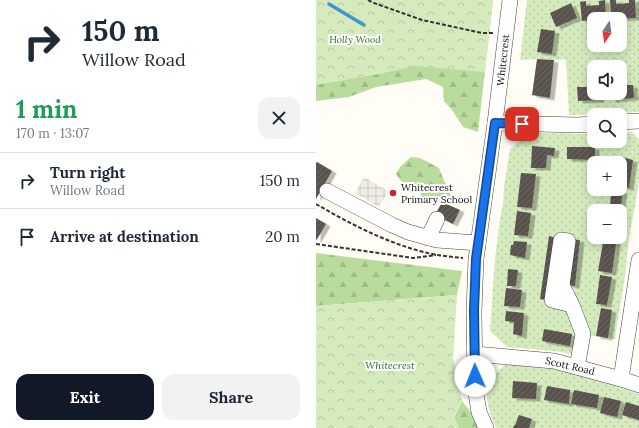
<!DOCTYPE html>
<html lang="en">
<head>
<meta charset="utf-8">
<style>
  body { margin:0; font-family:Lora,serif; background:#f2f2f3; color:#1f2937; height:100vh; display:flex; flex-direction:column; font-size:15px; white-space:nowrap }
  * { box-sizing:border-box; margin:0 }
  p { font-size:13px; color:#747a83 }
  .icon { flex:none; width:22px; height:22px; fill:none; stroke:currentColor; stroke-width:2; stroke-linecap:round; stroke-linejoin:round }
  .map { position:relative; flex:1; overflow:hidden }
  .side { display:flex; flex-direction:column; background:#fff; width:316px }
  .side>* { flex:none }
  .hud { background:#fff; color:#1f2937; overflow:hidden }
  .needle { width:26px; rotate:193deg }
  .fabs { position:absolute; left:271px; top:12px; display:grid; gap:8px }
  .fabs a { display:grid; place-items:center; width:40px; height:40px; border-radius:8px; background:#fff; box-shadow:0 2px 10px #0003; font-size:20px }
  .pin { position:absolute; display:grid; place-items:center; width:34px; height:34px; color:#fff; margin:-17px; border-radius:8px; box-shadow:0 2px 6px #0006 }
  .me { position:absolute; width:44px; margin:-22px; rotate:359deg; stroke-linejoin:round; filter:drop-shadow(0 0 3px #0008) }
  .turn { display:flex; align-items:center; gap:14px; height:84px; padding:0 16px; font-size:18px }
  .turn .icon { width:52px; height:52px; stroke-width:2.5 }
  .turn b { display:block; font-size:28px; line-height:34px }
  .round { display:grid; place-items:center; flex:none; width:42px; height:42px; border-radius:12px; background:#f2f2f3 }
  .overview { display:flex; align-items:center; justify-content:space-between; height:68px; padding:0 16px }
  h1 { font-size:24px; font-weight:800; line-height:30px; color:#1e9e55 }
  .action { display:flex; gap:8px; margin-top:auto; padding:8px 16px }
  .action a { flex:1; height:46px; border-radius:12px; background:#111827; color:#fff; font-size:16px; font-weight:800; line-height:46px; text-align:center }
  .action a+a { background:#f2f2f3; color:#1f2937 }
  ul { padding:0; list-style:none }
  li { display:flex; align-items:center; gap:12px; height:56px; padding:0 16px; border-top:1px solid #e0e1e3 }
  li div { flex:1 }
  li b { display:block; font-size:15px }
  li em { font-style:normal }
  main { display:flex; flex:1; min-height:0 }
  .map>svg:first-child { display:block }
  .grass { fill:url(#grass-dots); fill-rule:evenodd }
  .forest { fill:url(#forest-firs) }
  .park { fill:url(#park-crowns) }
  .plaza { fill:url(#plaza-grid) }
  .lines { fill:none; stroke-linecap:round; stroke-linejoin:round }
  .stream { stroke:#3f96cf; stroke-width:3.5 }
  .building { fill:url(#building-hatch); filter:url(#shadow) }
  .minor-casing { stroke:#444; stroke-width:16 }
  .path { stroke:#333; stroke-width:2; stroke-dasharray:4 2; stroke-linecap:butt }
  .minor { stroke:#fff; stroke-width:15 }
  .route-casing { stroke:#114b97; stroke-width:10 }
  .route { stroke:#1a73e8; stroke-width:7 }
  .poi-dot { fill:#c4262e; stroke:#fff; stroke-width:1.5 }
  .labels { text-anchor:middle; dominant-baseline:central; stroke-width:4; stroke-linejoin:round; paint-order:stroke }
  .park-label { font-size:10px; font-style:italic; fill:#2f6b1f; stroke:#fff }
  .street-label { font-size:10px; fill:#111; stroke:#fff }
  .poi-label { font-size:10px; fill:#111; stroke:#fff; text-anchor:start }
</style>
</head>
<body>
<main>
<section class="side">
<div class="hud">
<div class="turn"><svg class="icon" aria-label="right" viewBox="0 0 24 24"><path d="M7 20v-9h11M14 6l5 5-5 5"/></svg><div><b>150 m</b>Willow Road</div></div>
</div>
<div class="overview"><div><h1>1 min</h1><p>170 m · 13:07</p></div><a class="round"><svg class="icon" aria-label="close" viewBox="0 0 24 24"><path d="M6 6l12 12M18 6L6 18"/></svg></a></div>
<ul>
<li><svg class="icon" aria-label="right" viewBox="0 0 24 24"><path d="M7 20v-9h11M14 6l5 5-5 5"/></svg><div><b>Turn right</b><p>Willow Road</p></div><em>150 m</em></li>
<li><svg class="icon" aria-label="arrive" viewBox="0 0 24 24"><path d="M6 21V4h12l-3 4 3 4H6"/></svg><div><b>Arrive at destination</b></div><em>20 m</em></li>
</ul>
<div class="action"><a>Exit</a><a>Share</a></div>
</section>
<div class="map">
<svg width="323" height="428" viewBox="0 0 323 428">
  <defs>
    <pattern id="grass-dots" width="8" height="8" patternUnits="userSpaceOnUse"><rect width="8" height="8" fill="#d5ebbd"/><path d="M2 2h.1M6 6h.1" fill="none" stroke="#b6c8a1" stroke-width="1.8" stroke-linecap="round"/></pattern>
    <pattern id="forest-firs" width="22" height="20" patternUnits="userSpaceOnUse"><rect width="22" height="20" fill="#b9dc9c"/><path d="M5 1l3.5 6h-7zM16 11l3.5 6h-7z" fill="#9ebc85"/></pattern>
    <pattern id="park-crowns" width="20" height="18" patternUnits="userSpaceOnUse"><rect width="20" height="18" fill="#d5ebbd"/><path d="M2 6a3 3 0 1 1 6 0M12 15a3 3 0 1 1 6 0" fill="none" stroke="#b6c8a1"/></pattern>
    <pattern id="plaza-grid" width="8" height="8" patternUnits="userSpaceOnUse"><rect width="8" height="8" fill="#f1ede2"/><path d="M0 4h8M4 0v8" fill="none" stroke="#cecac1"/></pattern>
    <pattern id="building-hatch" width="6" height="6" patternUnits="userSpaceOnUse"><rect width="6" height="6" fill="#5a524d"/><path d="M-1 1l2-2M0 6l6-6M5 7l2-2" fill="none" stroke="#6d6662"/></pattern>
    <filter id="shadow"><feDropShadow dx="4.5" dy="2.5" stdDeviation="0" flood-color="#0004"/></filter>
  </defs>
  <rect width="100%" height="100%" fill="#fffdf5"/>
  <g class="grass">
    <path d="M211 0H323V112L253 115 250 59 239 60 224 59 204 60ZM278 19H304V45H278ZM278 67H304V93H278Z"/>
    <path d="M316 132 323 140V175L322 189 313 237 309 276 299 339 270 335 258 299 259 284 264 240 233 236 234 301 255 306 264 334 261 355 238 351 191 347 174 331 179 259 184 219 187 204 188 187 194 149 212 133 278 134V141H282V147H284V141H304V133ZM278 163H304V189H278ZM278 211H304V237H278Z"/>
    <path d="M191 363 231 366 273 377 323 394V428H180C173 413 170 400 170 383Z"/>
  </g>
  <g class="forest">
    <polygon points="0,0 177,0 162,132 147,127 136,110 128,101 127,87 110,79 60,87 33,97 0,101"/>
    <path d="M95 157 104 158 123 168 128 181 135 191 134 197C132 198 130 201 128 201 123 203 112 199 107 198 104 191 101 187 95 182L89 184 84 180 80 174 84 167Z"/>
    <polygon points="0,253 146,271 141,295 0,306"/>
    <polygon points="146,401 159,417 164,428 143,428 138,418"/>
  </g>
  <g class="park">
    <polygon points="0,0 177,0 169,72 100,66 63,74 0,85"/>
    <polygon points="141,295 137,358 146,401 138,417 143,428 0,428 0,306"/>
  </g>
  <polygon class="plaza" points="48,177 72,191 63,207 39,193"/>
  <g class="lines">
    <polyline class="stream" points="13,4 48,25"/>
  </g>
  <g class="building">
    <polygon points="289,0 290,19 278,19 278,20 266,21 264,2 270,1 270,6 283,5 283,1"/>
    <polygon points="294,0 300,0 300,4 313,3 313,0 319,0 320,18 295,19"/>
    <polygon points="255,3 261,18 240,27 234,13"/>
    <polygon points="225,29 239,31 236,54 221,52"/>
    <polygon points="221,59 238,60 234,98 216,95"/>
    <polygon points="304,85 317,85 318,98 295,100 295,93 304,93"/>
    <polygon points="261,87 278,87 278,93 284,93 284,100 262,101"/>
    <polygon points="216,146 239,148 238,156 231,155 230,168 215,168"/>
    <polygon points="251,147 279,147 279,160 251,159"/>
    <polygon points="306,157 317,160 313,188 304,186 304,170"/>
    <polygon points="1,162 16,171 0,199 0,163"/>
    <polygon points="205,173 220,174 216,208 201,207"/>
    <polygon points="296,189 307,191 304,211 293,211"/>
    <polygon points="126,202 144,210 137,224 119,215"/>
    <polygon points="201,211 215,213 212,236 198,235"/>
    <polygon points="0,218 10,224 0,241"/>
    <polygon points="233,236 242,238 234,301 224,299"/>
    <polygon points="288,237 301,237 296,273 282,271"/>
    <polygon points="255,239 264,240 259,286 249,285"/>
    <polygon points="198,241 211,242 209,258 194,255 195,245 197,245"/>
    <polygon points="192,269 202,270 200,286 191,286"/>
    <polygon points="284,275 296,277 291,305 280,304"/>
    <polygon points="190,288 206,290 204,307 188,306"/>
    <polygon points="285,308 296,310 292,338 280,336"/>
    <polygon points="190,311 208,313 206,336 197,334 198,322 189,321"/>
    <polygon points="228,329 256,334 254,346 226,341"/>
    <polygon points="197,381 221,383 220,399 196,398"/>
    <polygon points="231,386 254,390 253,404 228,400"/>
    <polygon points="258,390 283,395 281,408 255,404"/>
    <polygon points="288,397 305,401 301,417 284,413"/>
    <polygon points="310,402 323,406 323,420 306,415"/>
    <polygon points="203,415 216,419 213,428 197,428 198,425 199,425"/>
  </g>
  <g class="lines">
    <g class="minor-casing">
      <g id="minor">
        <polyline points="304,122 323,121"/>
        <polyline points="179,123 261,125 278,124"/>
        <polyline points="11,191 76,225 92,232 121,240 162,243"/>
        <polyline points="112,238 121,219"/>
        <polyline points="256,305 246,285 252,241 245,240 236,300 256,305 267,334 261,367"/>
        <polyline points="159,354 238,361 305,379 323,385"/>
        <polyline points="305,379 323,260"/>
        <polyline points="170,428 163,412 159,387 158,311 160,259 179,123 194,0"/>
      </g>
    </g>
    <g class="path">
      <polyline points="52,0 58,3 106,20 166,33 178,33"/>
      <path d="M0 204C36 225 75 245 116 254 126 256 136 257 147 258"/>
      <polyline points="0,244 97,258 120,255"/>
    </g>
    <use href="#minor" class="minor"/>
  </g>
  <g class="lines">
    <g class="route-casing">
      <polyline id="route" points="159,376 158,310 160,259 179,123 206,124"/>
    </g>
    <use href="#route" class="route"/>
  </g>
  <circle class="poi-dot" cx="77" cy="193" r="4"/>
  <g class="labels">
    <g class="park-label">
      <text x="39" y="39">Holly Wood</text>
      <text x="74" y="365">Whitecrest</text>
    </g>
    <g class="street-label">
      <text transform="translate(187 60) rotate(-84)">Whitecrest</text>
      <text transform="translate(254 366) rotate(13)">Scott Road</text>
    </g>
    <g class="poi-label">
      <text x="85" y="187">Whitecrest<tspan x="85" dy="12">Primary School</tspan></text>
    </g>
  </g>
</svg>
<div class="fabs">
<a><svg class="needle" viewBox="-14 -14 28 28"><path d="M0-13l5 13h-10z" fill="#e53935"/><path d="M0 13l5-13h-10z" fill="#747a83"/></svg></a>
<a><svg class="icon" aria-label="sound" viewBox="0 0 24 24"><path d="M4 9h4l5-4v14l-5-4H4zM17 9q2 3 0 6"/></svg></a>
<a><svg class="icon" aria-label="search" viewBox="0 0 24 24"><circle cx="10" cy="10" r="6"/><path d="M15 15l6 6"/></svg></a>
<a>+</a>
<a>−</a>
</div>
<div class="pin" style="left:206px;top:124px;background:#d93025"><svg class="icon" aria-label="arrive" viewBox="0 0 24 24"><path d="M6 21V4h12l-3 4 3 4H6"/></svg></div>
<svg class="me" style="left:159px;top:376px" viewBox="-20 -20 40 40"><circle r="19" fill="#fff"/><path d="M0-13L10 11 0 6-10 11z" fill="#1a73e8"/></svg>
</div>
</main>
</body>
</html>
